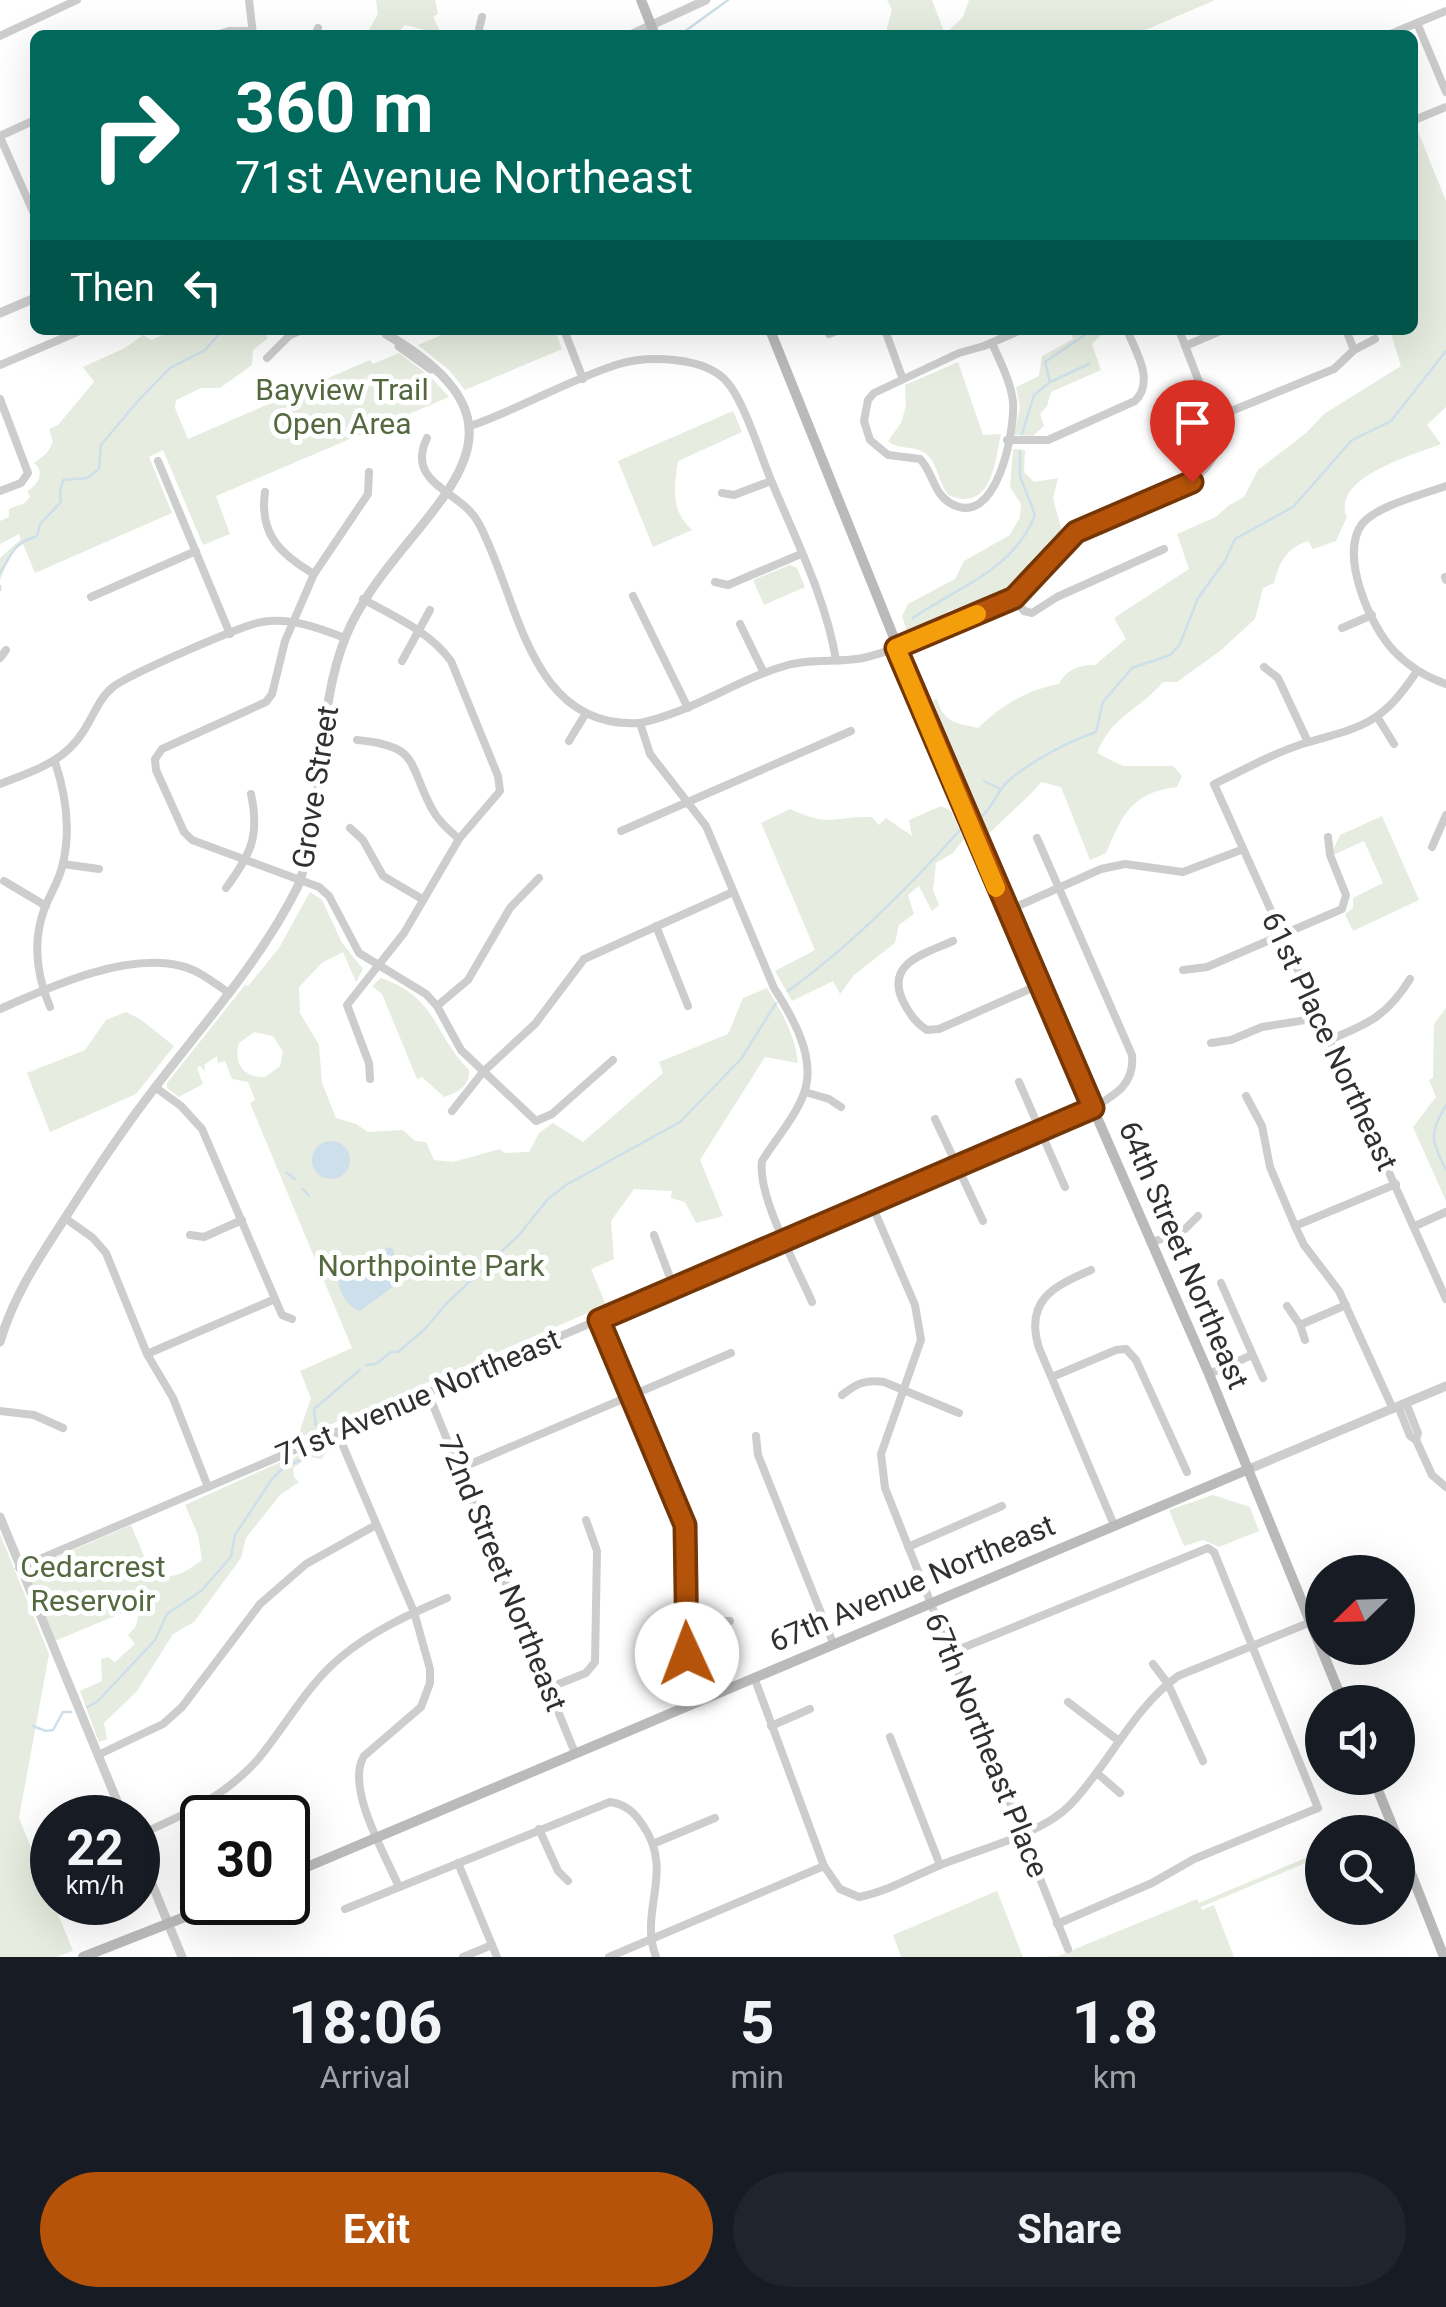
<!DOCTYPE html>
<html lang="en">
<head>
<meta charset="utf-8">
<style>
  body { margin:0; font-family:Roboto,sans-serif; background:#20242c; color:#f1f3f6; height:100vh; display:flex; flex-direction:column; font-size:38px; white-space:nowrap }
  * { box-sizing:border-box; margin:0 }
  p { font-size:32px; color:#9ea1a6 }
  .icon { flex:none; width:55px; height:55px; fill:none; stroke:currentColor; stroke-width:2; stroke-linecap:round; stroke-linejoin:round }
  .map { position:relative; height:1957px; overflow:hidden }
  .sheet { display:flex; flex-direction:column; background:#171b24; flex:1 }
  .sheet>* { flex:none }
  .top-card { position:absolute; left:30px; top:30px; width:1388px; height:305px; border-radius:15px; box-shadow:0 10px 40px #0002; background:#00695c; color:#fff; overflow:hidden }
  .needle { width:65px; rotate:247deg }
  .buttons { position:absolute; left:1305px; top:1555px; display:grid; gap:20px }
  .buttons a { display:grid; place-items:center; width:110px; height:110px; border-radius:50%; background:#171b24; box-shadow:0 10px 40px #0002; font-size:50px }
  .speed { position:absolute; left:30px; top:1795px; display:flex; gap:20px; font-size:50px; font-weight:700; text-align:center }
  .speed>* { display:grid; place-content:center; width:130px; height:130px; border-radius:50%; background:#171b24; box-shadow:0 10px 40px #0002; line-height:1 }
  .speed small { font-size:25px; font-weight:400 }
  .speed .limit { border:5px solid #111; border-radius:15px; background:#fff; color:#111 }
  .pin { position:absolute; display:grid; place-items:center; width:85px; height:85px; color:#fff; margin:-102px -42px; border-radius:50% 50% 50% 0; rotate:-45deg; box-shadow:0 0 10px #0007 }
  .pin .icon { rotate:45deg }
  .me { position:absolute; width:110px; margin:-55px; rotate:358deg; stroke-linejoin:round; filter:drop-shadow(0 0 8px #0008) }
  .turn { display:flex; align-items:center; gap:35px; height:210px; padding:0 40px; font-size:45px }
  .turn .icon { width:130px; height:130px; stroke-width:2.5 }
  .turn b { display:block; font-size:70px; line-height:85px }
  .then { display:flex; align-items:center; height:95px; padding:0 40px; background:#0003; gap:20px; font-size:38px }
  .eta { display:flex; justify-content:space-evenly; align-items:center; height:170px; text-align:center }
  .eta b { font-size:60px; font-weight:700; line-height:70px }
  .cta { display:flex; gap:20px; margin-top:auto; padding:20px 40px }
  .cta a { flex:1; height:115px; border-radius:60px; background:#b45309; color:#fff; font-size:40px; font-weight:700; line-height:115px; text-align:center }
  .cta a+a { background:#20242c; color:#f1f3f6 }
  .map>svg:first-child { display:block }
  .green { fill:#e6ecdf; fill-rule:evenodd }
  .water { fill:#cddfea }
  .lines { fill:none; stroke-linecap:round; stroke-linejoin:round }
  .stream { stroke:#cddfea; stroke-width:2.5 }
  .minor { stroke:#cdcdcd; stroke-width:8 }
  .tertiary { stroke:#cdcdcd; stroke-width:9 }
  .secondary { stroke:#bababa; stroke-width:10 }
  .route-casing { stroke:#753606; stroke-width:25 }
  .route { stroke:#b45309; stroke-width:18 }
  .slow { stroke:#f59e0b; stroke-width:18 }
  .labels { text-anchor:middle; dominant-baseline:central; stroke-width:10; stroke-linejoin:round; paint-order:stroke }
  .park-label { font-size:30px; fill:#546940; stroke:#fff }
  .street-label { font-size:30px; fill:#303030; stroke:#fff }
</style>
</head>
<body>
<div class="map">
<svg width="1446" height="1957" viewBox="0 0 1446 1957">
  <rect width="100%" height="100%" fill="#fff"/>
  <g class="green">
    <polygon points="376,0 435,0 438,14 433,17 442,35 426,35 425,30 405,25 396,35 366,35 378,14"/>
    <polygon points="887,0 932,0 945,34 963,17 969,0 1215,0 1134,35 885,35 892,10"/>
    <path d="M1417 129 1446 201V407L1427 425 1441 444C1413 455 1330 478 1347 517L1336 541 1313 549 1308 541C1286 548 1279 563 1274 583L1263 588 1255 619 1220 651 1177 682H1163C1140 710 1112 715 1097 753L1123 766H1173L1182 776 1177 787C1131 793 1123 814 1106 853L1090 860 1061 787 1041 782C1025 802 1005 816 987 836L966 790 933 700 937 699C945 724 954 722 978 728 1000 706 1027 690 1059 684 1065 670 1081 664 1095 665L1126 639 1114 618 1189 569 1177 534 1216 517 1228 506 1244 497 1258 470 1306 433 1324 414 1401 366 1390 330H1412V131Z"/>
    <path d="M174 330H263L268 338 253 350 252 365 220 388H201L176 400 175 408 188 439 370 360 373 364 399 353 431 377 449 397 216 496 230 534 203 545 163 450 149 457 172 513 35 573 23 544 11 553 0 580V558L21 539 19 534 0 544V521L9 517V509C18 504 24 507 30 496L27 491C37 486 46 472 34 463L47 453 53 442 49 429 58 425 94 382 83 367 125 348 143 335 151 340Z"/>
    <polygon points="454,330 555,330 562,349 465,390 449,370 418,345"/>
    <polygon points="1070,330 1106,330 1092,344 1101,370 1051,392 1047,406 1040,414 1044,426 1033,436 1014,435 1020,407 1016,387 1039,376 1042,356 1073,339"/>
    <path d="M958 362 983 435 1001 434C996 455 994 499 964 499 961 499 952 497 949 495 938 484 939 464 925 453 913 445 898 450 888 441L901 423 906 406 905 385Z"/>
    <path d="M733 411 742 432 678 461C674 487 670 510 692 530L653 547 618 461Z"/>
    <polygon points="1013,449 1025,450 1024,472 1034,482 1058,478 1053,498 1062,532 1014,588 949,611 917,631 907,631 902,616 908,604 955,579 964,561 1010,535 1020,517 1021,504 1010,487"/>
    <polygon points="790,565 797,568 805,587 764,605 753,580"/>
    <path d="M941 806 951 811 964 839 953 853 936 863 933 890 939 905 932 911 919 886 908 895 914 914 899 925 895 943 854 975 840 994 833 981 792 1001 775 971 815 950 761 823 790 809C831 828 831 816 872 817L879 825 886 818 912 836 909 820Z"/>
    <polygon points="1382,816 1419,900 1353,931 1345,914 1353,908 1353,898 1383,883 1364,841 1333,855 1332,852 1340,835"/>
    <path d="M310 892 322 900 342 943 363 969 356 982 343 952 322 963 299 987 300 1013 319 1045 322 1083 336 1118 356 1124 368 1132 403 1130 415 1141 426 1142 434 1160 453 1162 500 1149 504 1153 529 1152 539 1133 553 1123 583 1142 663 1073 659 1062 728 1034 743 998 767 988C782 1012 795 1035 798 1063L765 1057 700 1160 723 1216 696 1223 685 1202 671 1198 672 1191 634 1189 611 1221 614 1259 591 1269 606 1305 297 1439 311 1398 300 1371 352 1348 250 1103 255 1100 248 1082 232 1079 225 1061 218 1063 217 1056 204 1065 206 1072 200 1066 197 1068 203 1084 179 1097 167 1088V1083L245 985 248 986 279 948ZM254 1032 273 1036 283 1052 280 1066 265 1077C244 1078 233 1064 239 1043Z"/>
    <path d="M381 978C438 998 433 1034 469 1070 470 1086 457 1093 444 1097L422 1077 417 1079 382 994 372 986Z"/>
    <polygon points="1446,1008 1446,1201 1413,1127 1436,1097 1429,1080 1433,1078 1434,1024"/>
    <polygon points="126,1012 140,1019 174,1046 136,1094 50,1132 27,1073 85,1050 106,1020"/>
    <path d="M324 1442 329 1450 321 1459 309 1457 293 1468 294 1477 299 1482 280 1495 246 1538 241 1558 194 1622 173 1634 137 1691 104 1723 107 1739 99 1742 80 1691 102 1681 101 1659 108 1657 115 1662 135 1644 128 1635 136 1626 141 1605 55 1641 25 1571 131 1525 152 1575C172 1581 186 1572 202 1560L198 1535 185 1505 285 1460 287 1463 308 1448Z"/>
    <polygon points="1213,1495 1250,1507 1259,1531 1219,1547 1203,1540 1184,1546 1169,1510"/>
    <polygon points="0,1534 49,1654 19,1818 73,1951 56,1957 0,1957"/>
    <polygon points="1322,1851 1322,1856 1201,1907 1202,1910 1214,1905 1234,1957 1039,1957 1058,1956 1197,1899 1199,1903"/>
    <polygon points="997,1891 1023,1957 901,1957 893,1935"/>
  </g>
  <g class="water">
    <circle cx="331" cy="1160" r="19"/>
    <path d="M388 1247 393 1249 397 1269 395 1285 360 1311C346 1306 339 1291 338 1278L346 1267 372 1260Z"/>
  </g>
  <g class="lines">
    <g class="stream">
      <polyline points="680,35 728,0"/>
      <polyline points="1050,382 1089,364"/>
      <polyline points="1022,434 1034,395 1050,382 1045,362 1092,330"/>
      <path d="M0 573C13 553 12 544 37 536L40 524 61 502 60 492 63 480 87 478 99 469 101 445 137 402 170 368 205 350 223 330"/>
      <polyline points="0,586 0,590"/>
      <path d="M913 618C959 586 1013 571 1035 515L1020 476V451"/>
      <polyline points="984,781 1000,789"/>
      <path d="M979 819C992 809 996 793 1007 782 1028 763 1069 741 1096 732L1103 702 1132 668 1170 655 1180 644 1198 598 1225 561 1235 539 1293 507 1352 440 1391 421 1446 351"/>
      <path d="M788 991C852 945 909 887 960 830"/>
      <path d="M1446 1105C1429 1135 1431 1139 1446 1170"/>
      <polyline points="286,1172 295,1179"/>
      <polyline points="303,1189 309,1196"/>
      <polyline points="366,1365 376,1364 391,1352 398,1352 424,1330 446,1304 519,1235 548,1199 566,1185 680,1122 741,1059 776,1003"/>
      <polyline points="316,1425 314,1409 360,1370"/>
      <polyline points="87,1707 97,1702 155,1640 167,1614 201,1591 231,1557 235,1535 272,1479 283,1468 307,1457"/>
      <polyline points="33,1726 46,1731 53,1730 63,1712 71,1712"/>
    </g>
    <g class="minor">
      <polyline points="249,0 253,35"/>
      <polyline points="1417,23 1446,92"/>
      <polyline points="215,35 229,31 252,31"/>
      <polyline points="315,35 318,28"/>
      <polyline points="481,35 479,29 482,17"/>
      <polyline points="1388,35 1446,11"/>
      <polyline points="0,36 77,0"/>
      <polyline points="1412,121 1446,107"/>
      <polyline points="0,136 35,120"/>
      <polyline points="0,137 35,216"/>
      <polyline points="564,330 583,379"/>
      <polyline points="885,330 902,377"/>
      <polyline points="1346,330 1354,350"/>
      <polyline points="829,334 839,330"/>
      <path d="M992 343C1000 362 1011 382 1013 402 1015 430 997 531 950 503 933 493 933 472 920 459L888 455 870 440 864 421 868 400 874 393 959 353 984 346 1021 330"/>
      <polyline points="1185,346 1223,330"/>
      <polyline points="267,358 290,335 302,330"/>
      <polyline points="0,365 82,330"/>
      <polyline points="0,399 28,473 21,483 0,491"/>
      <polyline points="1214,418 1334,369 1354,350 1375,339"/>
      <path d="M470 426C520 409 568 380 619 364 649 355 706 357 727 382 744 401 760 454 771 480 795 538 826 598 836 660"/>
      <path d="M427 438C405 484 460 490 478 522 519 596 527 730 640 723L650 754 706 826 774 988C792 1016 817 1058 804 1093 796 1116 775 1140 762 1161 757 1196 797 1267 812 1302"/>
      <path d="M1007 440H1048L1135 401C1155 381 1136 352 1127 330"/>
      <polyline points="158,461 230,634"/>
      <polyline points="369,472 368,494 314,574 285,641 272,694 266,702 162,749 155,759 156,770 184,832 192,840 319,887 329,896 359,953 426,994 437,1006 461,1050 536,1121 552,1114 613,1060"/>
      <path d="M1446 486C1424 494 1376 506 1362 524 1339 555 1370 626 1394 651 1409 667 1426 677 1446 684"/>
      <path d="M265 492C259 534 280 554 314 574"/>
      <polyline points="722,493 734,495 771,481"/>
      <polyline points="1445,577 1446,580"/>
      <polyline points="715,582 728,585 801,554"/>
      <polyline points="633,596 688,708"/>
      <polyline points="91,597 196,551"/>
      <polyline points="1014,598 1024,611 1032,613 1057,597 1164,549"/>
      <path d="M363 599C395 617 429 631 451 661L498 776 500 791 459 839 404 933 347 1005 369 1063 370 1079"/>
      <polyline points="740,624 764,673"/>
      <polyline points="1342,628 1372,615"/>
      <polyline points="0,658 6,650"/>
      <polyline points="402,661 430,610"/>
      <polyline points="1264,667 1278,678 1308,742"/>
      <path d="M1417 671C1383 722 1366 726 1309 742 1277 751 1244 770 1214 784L1446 1299"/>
      <polyline points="1378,718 1394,744"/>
      <path d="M640 723C693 712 737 679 788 665 813 658 839 663 863 658 904 648 974 619 1011 599 1039 585 1048 550 1073 534 1115 507 1223 495 1218 431L1179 330"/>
      <path d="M357 740C420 746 407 762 432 809 438 821 449 830 459 839"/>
      <polyline points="569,741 586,713"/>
      <path d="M0 784C33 771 63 763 83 732 93 717 99 698 113 687 128 675 242 625 262 622 290 617 319 628 345 638"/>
      <polyline points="350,828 363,840 383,876 422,899"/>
      <polyline points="621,831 851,731"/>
      <polyline points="1432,847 1446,815"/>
      <polyline points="63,864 99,869"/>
      <polyline points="4,881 46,906"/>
      <path d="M226 888C251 854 260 836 251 794"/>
      <polyline points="1007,911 1101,869 1125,864 1183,872 1241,850"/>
      <polyline points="656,926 688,1006"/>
      <path d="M953 941C927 953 886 962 902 999 908 1012 915 1023 927 1030L939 1029 1039 985"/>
      <polyline points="1183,970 1207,967 1342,909 1346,895 1330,855 1328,837"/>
      <polyline points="437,1006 468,980 510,908 539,878"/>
      <path d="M50 1007C36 974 32 941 45 907 51 893 60 879 63 863 71 829 66 795 55 762"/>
      <path d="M0 1009C50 987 126 952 181 966 199 970 214 983 229 993"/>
      <path d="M1329 1040C1368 1024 1387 1016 1410 979"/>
      <polyline points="1211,1043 1231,1040 1262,1027 1318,1018"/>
      <polyline points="1019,1082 1065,1187"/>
      <polyline points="155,1087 181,1106 202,1129 282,1315 292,1319"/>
      <polyline points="805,1092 829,1099 841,1107"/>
      <polyline points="1246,1096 1262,1126 1270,1167 1295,1226 1304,1245 1339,1291 1393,1409"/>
      <polyline points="452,1111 483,1072 535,1024 584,959 733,892"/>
      <polyline points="935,1119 983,1221"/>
      <polyline points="871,1203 915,1305 921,1340 881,1454 885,1488 1068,1949"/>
      <polyline points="65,1218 93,1238 106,1253 147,1354 173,1398 208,1487"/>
      <polyline points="1295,1226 1396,1184"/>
      <polyline points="1415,1226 1446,1212"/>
      <polyline points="190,1235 204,1237 242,1220"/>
      <polyline points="654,1235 674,1288"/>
      <polyline points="1151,1243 1185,1229 1198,1216"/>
      <path d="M1091 1270C1054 1286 1024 1300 1039 1348L1114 1525"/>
      <polyline points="1221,1283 1263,1378"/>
      <polyline points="1287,1306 1300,1325 1305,1340"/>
      <polyline points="599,1319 685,1525 684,1638 687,1654 705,1698"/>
      <polyline points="1300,1325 1346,1305"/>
      <polyline points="147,1354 275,1299"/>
      <polyline points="1209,1374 1252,1355"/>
      <polyline points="1052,1377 1116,1350 1126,1349 1136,1360 1187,1472"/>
      <polyline points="428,1393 575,1753"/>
      <path d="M842 1395C856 1384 865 1379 884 1382L959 1413"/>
      <polyline points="1398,1406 1410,1436 1416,1440 1418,1433 1406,1403"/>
      <polyline points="0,1411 34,1415 63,1428"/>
      <path d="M337 1432 414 1612 430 1669V1683L421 1707 364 1756C345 1787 385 1854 399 1887"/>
      <polyline points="756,1436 758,1455 833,1643"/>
      <polyline points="1416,1440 1432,1475 1446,1487"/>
      <polyline points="461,1468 731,1353"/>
      <polyline points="908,1547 1002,1506"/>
      <path d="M19 1568 1093 1108C1115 1095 1135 1084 1132 1055L1037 838"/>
      <polyline points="685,1620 730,1621"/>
      <polyline points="950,1653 1208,1548 1214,1552 1318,1808 1194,1859 1152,1883 1057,1924"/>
      <polyline points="1153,1664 1168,1684 1203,1761"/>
      <path d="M754 1677 824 1866 840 1889 859 1897C886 1892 912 1877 938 1866 976 1850 1041 1835 1070 1805 1109 1765 1132 1709 1178 1676L1311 1622"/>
      <polyline points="551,1687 586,1673 595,1662 597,1551 586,1520"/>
      <polyline points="1068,1702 1119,1741"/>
      <polyline points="771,1726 810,1709"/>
      <polyline points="890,1737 940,1865"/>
      <polyline points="98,1755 163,1724 182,1707 260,1604 306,1564 376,1525"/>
      <polyline points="1097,1773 1120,1793"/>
      <polyline points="539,1829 558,1871 568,1881"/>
      <path d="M138 1835C183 1816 226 1796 259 1758 287 1724 307 1685 341 1657 372 1631 410 1614 447 1598"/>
      <polyline points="655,1843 715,1818"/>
      <polyline points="458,1863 497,1957"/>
      <path d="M345 1909 610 1802C625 1804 634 1812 642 1824 676 1871 638 1911 656 1957"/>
      <polyline points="463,1957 492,1945"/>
      <polyline points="609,1957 824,1866"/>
    </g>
    <g class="tertiary">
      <polyline points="630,35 706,0"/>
      <polyline points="0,313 35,298"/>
      <polyline points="399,346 431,369"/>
      <path d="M0 1342C14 1294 40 1257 67 1215 95 1171 125 1126 157 1085 206 1021 261 960 297 888 305 871 308 848 312 829 324 766 321 697 346 636 395 516 572 442 386 334"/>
      <polyline points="1249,1469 1446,1386"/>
      <polyline points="0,1517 124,1818"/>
      <polyline points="138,1850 182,1957"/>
    </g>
    <g class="secondary">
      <polyline points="641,0 655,35"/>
      <polyline points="770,330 969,824 1209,1374 1343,1702"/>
      <polyline points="1373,1778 1395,1832"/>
      <polyline points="1398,1840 1444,1957"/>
      <polyline points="288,1875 1249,1469"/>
      <polyline points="83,1957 223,1902"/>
    </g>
  </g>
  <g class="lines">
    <g class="route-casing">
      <polyline id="route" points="687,1654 685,1525 599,1320 1093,1108 896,648 1014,598 1076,532 1192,482"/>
    </g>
    <use href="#route" class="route"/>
    <polyline class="slow" points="977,614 896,648 996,888"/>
  </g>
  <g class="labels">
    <g class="park-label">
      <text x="342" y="389">Bayview Trail<tspan x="342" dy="34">Open Area</tspan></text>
      <text x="431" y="1265">Northpointe Park</text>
      <text x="93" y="1566">Cedarcrest<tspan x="93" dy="34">Reservoir</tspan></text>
    </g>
    <g class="street-label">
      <text transform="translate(315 787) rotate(-81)">Grove Street</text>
      <text transform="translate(1330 1041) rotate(65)">61st Place Northeast</text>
      <text transform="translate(1184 1255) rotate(67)">64th Street Northeast</text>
      <text transform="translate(418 1397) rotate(-23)">71st Avenue Northeast</text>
      <text transform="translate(503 1573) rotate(68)">72nd Street Northeast</text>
      <text transform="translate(912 1583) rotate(-23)">67th Avenue Northeast</text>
      <text transform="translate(987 1745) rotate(68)">67th Northeast Place</text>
    </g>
  </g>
</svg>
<div class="buttons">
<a><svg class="needle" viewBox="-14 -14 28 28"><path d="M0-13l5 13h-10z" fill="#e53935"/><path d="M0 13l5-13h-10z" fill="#9ea1a6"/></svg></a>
<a><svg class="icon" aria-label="sound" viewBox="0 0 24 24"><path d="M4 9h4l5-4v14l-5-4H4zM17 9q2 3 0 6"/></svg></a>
<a><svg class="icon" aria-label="search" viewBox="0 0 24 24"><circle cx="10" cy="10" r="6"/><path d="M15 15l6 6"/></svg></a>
</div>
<div class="speed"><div>22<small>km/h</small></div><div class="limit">30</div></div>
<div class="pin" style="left:1192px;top:482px;background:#d93025"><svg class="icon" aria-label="arrive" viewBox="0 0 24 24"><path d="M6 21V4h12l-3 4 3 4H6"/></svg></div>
<svg class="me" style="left:687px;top:1654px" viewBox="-20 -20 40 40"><circle r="19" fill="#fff"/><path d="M0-13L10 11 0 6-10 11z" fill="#b45309"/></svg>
<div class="top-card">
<div class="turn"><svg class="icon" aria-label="right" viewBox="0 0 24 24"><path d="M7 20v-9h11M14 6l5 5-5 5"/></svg><div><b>360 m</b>71st Avenue Northeast</div></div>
<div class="then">Then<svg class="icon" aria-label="left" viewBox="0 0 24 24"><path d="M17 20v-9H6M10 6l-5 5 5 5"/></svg></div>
</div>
</div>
<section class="sheet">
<div class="eta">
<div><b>18:06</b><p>Arrival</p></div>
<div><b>5</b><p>min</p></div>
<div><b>1.8</b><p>km</p></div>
</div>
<div class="cta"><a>Exit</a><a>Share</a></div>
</section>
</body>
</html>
